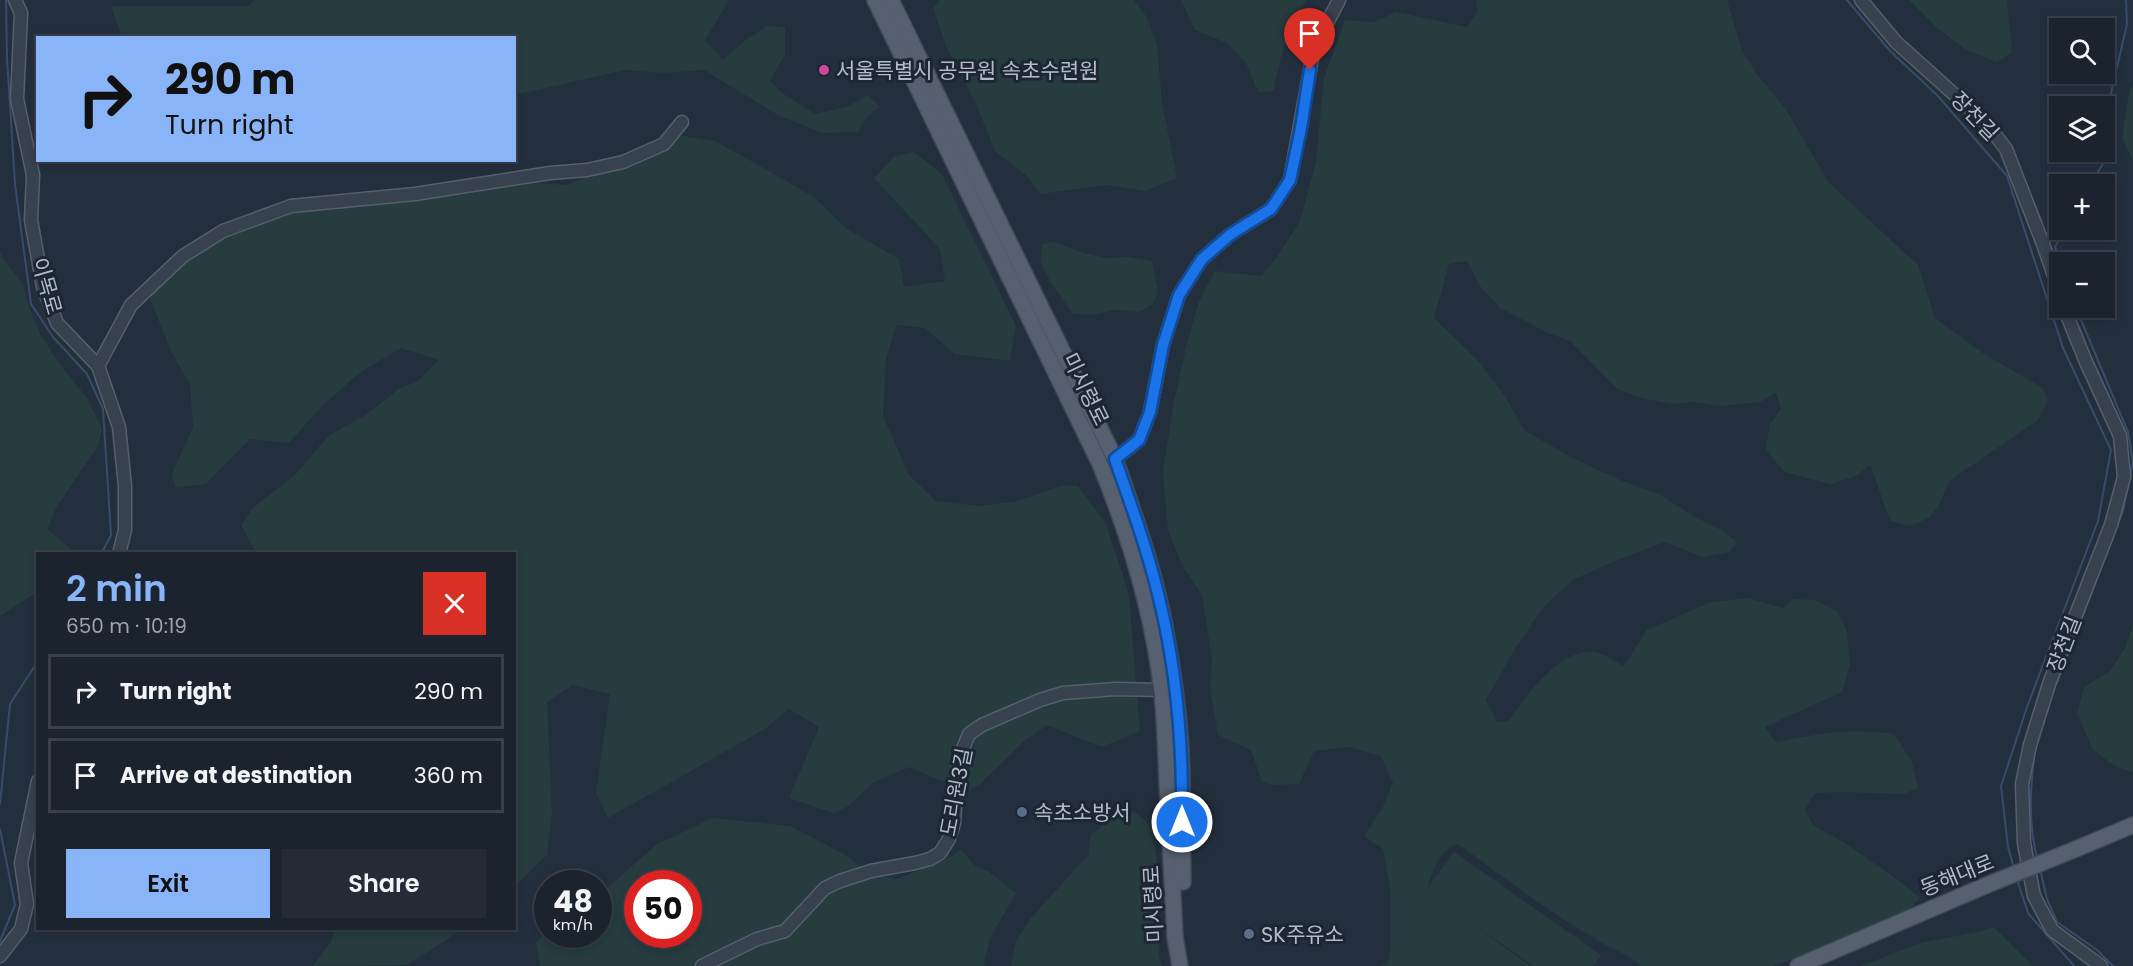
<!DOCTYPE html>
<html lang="en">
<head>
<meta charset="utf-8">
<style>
  body { margin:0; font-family:Poppins,"Noto Sans KR",sans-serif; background:#242b36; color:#f1f3f6; height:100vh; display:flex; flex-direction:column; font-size:22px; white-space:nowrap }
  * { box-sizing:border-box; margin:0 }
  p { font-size:20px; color:#a0a4aa }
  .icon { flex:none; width:33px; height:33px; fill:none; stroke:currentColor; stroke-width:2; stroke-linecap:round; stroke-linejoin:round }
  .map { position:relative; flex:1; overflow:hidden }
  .side { position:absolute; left:36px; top:552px; width:480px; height:378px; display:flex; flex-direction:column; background:#1b232e; border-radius:0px; box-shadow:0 3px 9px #0003,0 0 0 2px #39404a }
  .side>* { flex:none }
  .guide { position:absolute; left:36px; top:36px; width:480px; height:126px; border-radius:0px; box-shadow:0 3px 9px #0003,0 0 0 2px #39404a; background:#8ab4f8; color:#111; overflow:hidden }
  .fabs { position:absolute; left:2049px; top:18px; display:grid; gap:12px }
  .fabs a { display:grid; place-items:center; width:66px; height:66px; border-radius:0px; background:#1b232e; box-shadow:0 3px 9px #0003,0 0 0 2px #39404a; font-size:30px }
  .speed { position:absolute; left:534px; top:870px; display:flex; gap:12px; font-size:30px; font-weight:700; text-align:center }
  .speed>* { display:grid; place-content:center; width:78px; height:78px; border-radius:50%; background:#1b232e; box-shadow:0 3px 9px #0003,0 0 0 2px #39404a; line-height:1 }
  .speed small { font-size:15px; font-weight:400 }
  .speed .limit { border:9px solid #d22; background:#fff; color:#111 }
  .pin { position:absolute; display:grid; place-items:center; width:51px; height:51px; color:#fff; margin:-62px -26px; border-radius:50% 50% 50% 0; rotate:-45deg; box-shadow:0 0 6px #0007 }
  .pin .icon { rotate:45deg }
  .me { position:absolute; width:66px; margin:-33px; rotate:0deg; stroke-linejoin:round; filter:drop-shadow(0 0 4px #0008) }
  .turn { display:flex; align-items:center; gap:21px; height:126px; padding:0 30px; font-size:27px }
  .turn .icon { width:78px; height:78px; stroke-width:2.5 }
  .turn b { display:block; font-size:42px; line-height:51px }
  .round { display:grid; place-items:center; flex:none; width:63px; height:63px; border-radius:0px; background:#242b36 }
  .overview { display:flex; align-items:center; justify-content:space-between; height:102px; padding:0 30px }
  h1 { font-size:36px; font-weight:600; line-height:45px; color:#8ab4f8 }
  .action { display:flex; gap:12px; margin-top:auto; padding:12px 30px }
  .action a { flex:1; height:69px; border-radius:0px; background:#8ab4f8; color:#111; font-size:24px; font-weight:600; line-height:69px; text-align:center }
  .action a+a { background:#242b36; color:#f1f3f6 }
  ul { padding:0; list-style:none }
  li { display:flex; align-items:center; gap:18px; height:75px; margin:0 12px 9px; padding:0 18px; border:3px solid #39404a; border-radius:0px }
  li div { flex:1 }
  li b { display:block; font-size:22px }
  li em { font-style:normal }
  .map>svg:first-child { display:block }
  .green { fill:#263c3f; fill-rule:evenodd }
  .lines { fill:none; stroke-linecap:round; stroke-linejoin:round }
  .stream { stroke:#394c67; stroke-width:2 }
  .minor-casing { stroke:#565f6c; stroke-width:15 }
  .major-casing { stroke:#414a57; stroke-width:18 }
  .minor { stroke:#38414e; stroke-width:12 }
  .major { stroke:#56606e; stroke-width:15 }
  .major-bridge-casing { stroke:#414a57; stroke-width:18; stroke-linecap:butt }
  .major-bridge { stroke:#56606e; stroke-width:15 }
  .route-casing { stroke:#114b97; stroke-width:15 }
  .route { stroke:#1a73e8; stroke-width:10 }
  .hotel-dot { fill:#d1479c; stroke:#1d2633; stroke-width:2 }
  .service-dot { fill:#5c6f8a; stroke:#1d2633; stroke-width:2 }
  .labels { text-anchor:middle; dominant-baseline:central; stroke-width:6; stroke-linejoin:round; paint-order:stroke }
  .poi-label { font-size:21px; fill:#b4bcc9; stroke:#1d2633; text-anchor:start }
  .street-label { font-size:21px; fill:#b4bcc9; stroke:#1d2633 }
</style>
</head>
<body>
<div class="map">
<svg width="2133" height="966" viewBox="0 0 2133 966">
  <rect width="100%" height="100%" fill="#242f3e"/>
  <g class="green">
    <polygon points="253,0 729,0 705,40 723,60 746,40 766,26 785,27 785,54 770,81 782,93 815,114 846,107 868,95 880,107 866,118 858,132 823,133 778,115 704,70 664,73 625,70 515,95 514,38 122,37 111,6 250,6"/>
    <polygon points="940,0 1134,0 1146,16 1157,44 1162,103 1177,178 1145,191 1107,185 1040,194 1027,176 995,151 976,104 948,51 933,9"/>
    <path d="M1181 0H1307C1286 33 1281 53 1274 91L1258 92 1246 63 1229 44 1195 30Z"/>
    <path d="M1476 0H1727L1742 51 1759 77 1785 108 1829 183 1918 265 1935 318 1987 356 2043 388 2048 401 2037 421 1949 481 1939 505 1929 518 1910 526 1891 521C1882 503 1878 483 1870 465L1856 476 1831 484 1784 472 1766 449 1770 424 1781 409 1776 393 1760 402 1720 406 1692 402 1673 404 1645 399 1617 389 1570 341 1548 333 1500 308 1480 286 1467 261 1449 264 1434 318 1480 363 1505 396 1525 431 1573 458 1622 481 1659 494 1693 516 1721 530 1737 542 1730 552 1703 557 1665 542 1620 559 1572 580 1542 609 1513 652 1486 700 1497 722 1509 721C1525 697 1560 648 1594 652 1603 653 1616 662 1624 666L1647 630 1711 602 1748 598 1783 608 1793 599 1815 600 1837 611 1847 631 1850 665 1842 692 1765 727 1776 742C1818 734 1851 727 1894 734L1912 762 1918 788 1904 794 1841 792 1815 793 1805 810 1813 825 1845 843 1898 880 1920 898 1907 912 1834 946 1772 966H1641C1630 954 1615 951 1602 943 1552 914 1505 878 1458 844 1438 850 1433 871 1427 889L1454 852 1601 955 1593 966H1534L1470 922 1530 966H1380L1387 964 1390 956V888L1383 849 1364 836 1382 809 1393 783 1381 756 1349 747 1314 751 1299 784 1272 785 1262 782 1251 750 1218 735 1210 687 1212 660 1202 595 1182 565 1168 530 1163 471 1174 401 1188 339 1199 301 1215 271 1261 276 1277 257 1300 221 1316 161 1324 78 1345 20 1374 22 1396 12 1467 27 1478 11Z"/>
    <polygon points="1909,0 2009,0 2007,2 2012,52 1997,62 1966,50 1935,26"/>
    <polygon points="2133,85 2133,161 2122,138 2129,92"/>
    <polygon points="677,135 715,141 771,172 815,198 847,229 899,259 904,287 945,281 940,249 874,178 895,156 914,152 942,174 1016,326 1010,361 955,354 925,328 896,325 886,359 883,416 909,475 936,501 979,506 1018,501 1063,485 1078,486 1106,524 1129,595 1140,731 1102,747 1047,725 1023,742 979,785 969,790 934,778 910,767 874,782 847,807 833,813 789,798 819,727 789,709 765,729 608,818 596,793 610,694 573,685 547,702 552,812 547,855 515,886 514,554 256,553 241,525 253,508 296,474 328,436 366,415 400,388 417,382 439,360 401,348 359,373 322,406 289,443 250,439 206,484 175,488 172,474 193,427 190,384 172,353 150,299 181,249 249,216 519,182 568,185 650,143"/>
    <polygon points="1055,242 1084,253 1106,258 1129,257 1152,261 1158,292 1152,305 1139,312 1115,310 1091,315 1073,314 1051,283 1041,263 1042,244"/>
    <polygon points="0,252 3,259 23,284 28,304 41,336 62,367 86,397 102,428 98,446 57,506 47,529 72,550 71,553 38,554 37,592 0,616"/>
    <polygon points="2133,625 2133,772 2116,767 2093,750 2077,713 2084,687 2110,671 2125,648"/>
    <polygon points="1135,812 1152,827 1157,862 1159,956 1162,966 1011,966 1016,941 1031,918 1088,855 1091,834 1113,818"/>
    <path d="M712 818 790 826 842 853 873 874 897 879 949 858 961 849 974 865 988 871 1016 893 990 938 984 966H540L536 943 547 931 548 934H598L599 895 656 845ZM638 884H688V934H638Z"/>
    <polygon points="1994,927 2033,966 1861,966 1920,943 1978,932"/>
    <polygon points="335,929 335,928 463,929 407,965 313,966 331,942"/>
  </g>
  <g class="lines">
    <g class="stream">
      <polyline points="6,0 7,58 15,184 31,304 53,337 87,374 103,409 111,535 101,554"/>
      <polyline points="1847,0 1891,52 1938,96 2007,176 2063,348 2111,450 2098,521 2027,707 2001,786 2008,847 2014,868"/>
      <polyline points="2104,147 2106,115 2127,24 2126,0"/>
      <polyline points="2091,184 2104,162 2104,152"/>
      <polyline points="2060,263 2055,247 2065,230"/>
      <polyline points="2076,308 2128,432 2133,462 2130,477"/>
      <polyline points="2057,683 2123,511 2129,482"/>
      <polyline points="2042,725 2048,708"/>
      <path d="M2035 750C2030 789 2028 820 2037 858"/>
      <polyline points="0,804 10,704 38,661"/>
      <polyline points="0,829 15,905 0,941"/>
      <polyline points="2040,869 2047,899 2057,922 2097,950 2113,966"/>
      <polyline points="2017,879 2028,913 2074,966"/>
    </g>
    <g class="minor-casing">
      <g id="minor">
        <polyline points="15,0 21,13 17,99 33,175 31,220 43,287 57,323 98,366 119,427 125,486 125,530 119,554"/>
        <polyline points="1861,0 1896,42 1986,123 2006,149 2043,244 2060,293"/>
        <polyline points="2064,308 2086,362 2120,436 2124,477 2111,525 2050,681 2030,745 2022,784 2024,843 2034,896 2052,930 2101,966"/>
        <polyline points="98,366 131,305 183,256 223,231 291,206 415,194 550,173 587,170 623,162 664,144 682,122"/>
        <polyline points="1106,462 1115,459 1139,440 1150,412 1163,345 1179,295 1202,259 1231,234 1271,209 1290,180 1314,48 1339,0"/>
        <polyline points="0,956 21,929 27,904 21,863 38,781"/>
        <polyline points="702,966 757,939 785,931 825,888 840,881 871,871 915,863 930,859 940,853 949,839 954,823 958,761 969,734 982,725 1040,700 1063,693 1115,689 1162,690"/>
      </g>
    </g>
    <g class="major-casing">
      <g id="major">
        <path d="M875 0 1100 464C1130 537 1153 613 1162 692 1165 722 1166 752 1167 782 1170 834 1172 885 1175 937L1180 966"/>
        <path d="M891 0 1115 459C1136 519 1158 580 1168 644 1176 690 1182 738 1182 785 1183 817 1182 850 1183 882"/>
        <polyline points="2071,851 2133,825"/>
        <polyline points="1798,966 1987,885"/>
      </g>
    </g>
    <use href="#minor" class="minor"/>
    <use href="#major" class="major"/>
    <g class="major-bridge-casing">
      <polyline id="major-bridge" points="1987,885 2071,851"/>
    </g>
    <use href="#major-bridge" class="major-bridge"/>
  </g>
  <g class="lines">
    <g class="route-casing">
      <path id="route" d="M1182 822C1183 748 1177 671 1159 598 1148 551 1131 505 1115 459L1139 440 1150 412 1163 345 1179 295 1202 259 1231 234 1271 209 1290 180 1301 128 1310 70"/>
    </g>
    <use href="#route" class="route"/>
  </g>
  <circle class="hotel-dot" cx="824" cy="70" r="6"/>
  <g class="service-dot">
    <circle cx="1022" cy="812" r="6"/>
    <circle cx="1249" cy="934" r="6"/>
  </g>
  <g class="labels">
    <g class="poi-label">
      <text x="836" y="70">서울특별시 공무원 속초수련원</text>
      <text x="1034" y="812">속초소방서</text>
      <text x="1261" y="934">SK주유소</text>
    </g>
    <g class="street-label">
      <text transform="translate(1975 116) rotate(46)">장천길</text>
      <text transform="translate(47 286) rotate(74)">이목로</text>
      <text transform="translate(1086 389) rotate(64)">미시령로</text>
      <text transform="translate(2064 644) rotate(-69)">장천길</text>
      <text transform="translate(956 792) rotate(-79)">도리원3길</text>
      <text transform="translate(1957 875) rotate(-22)">동해대로</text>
      <text transform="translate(1153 904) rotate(-93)">미시령로</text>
    </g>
  </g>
</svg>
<div class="fabs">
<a><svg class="icon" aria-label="search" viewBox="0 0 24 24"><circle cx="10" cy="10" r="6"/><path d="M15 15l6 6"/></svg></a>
<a><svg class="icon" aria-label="layers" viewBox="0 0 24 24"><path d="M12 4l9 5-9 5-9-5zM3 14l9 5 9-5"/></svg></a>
<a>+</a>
<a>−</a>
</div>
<div class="speed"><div>48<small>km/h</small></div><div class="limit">50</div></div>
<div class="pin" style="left:1310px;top:70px;background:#d93025"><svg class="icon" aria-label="arrive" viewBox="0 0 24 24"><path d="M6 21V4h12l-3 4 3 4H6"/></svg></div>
<svg class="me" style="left:1182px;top:822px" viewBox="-20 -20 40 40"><circle r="17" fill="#1a73e8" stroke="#fff" stroke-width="3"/><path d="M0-11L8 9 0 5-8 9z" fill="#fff"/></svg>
<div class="guide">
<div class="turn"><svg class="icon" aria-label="right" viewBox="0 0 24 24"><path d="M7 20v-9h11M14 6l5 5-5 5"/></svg><div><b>290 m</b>Turn right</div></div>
</div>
<section class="side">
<div class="overview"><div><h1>2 min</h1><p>650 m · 10:19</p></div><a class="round" style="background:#d93025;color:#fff"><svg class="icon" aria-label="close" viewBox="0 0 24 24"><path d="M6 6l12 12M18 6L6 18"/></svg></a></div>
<ul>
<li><svg class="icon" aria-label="right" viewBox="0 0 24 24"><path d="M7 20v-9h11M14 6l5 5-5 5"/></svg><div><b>Turn right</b></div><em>290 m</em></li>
<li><svg class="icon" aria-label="arrive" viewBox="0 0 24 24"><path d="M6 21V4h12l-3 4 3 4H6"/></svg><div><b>Arrive at destination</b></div><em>360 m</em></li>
</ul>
<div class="action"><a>Exit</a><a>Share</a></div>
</section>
</div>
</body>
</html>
